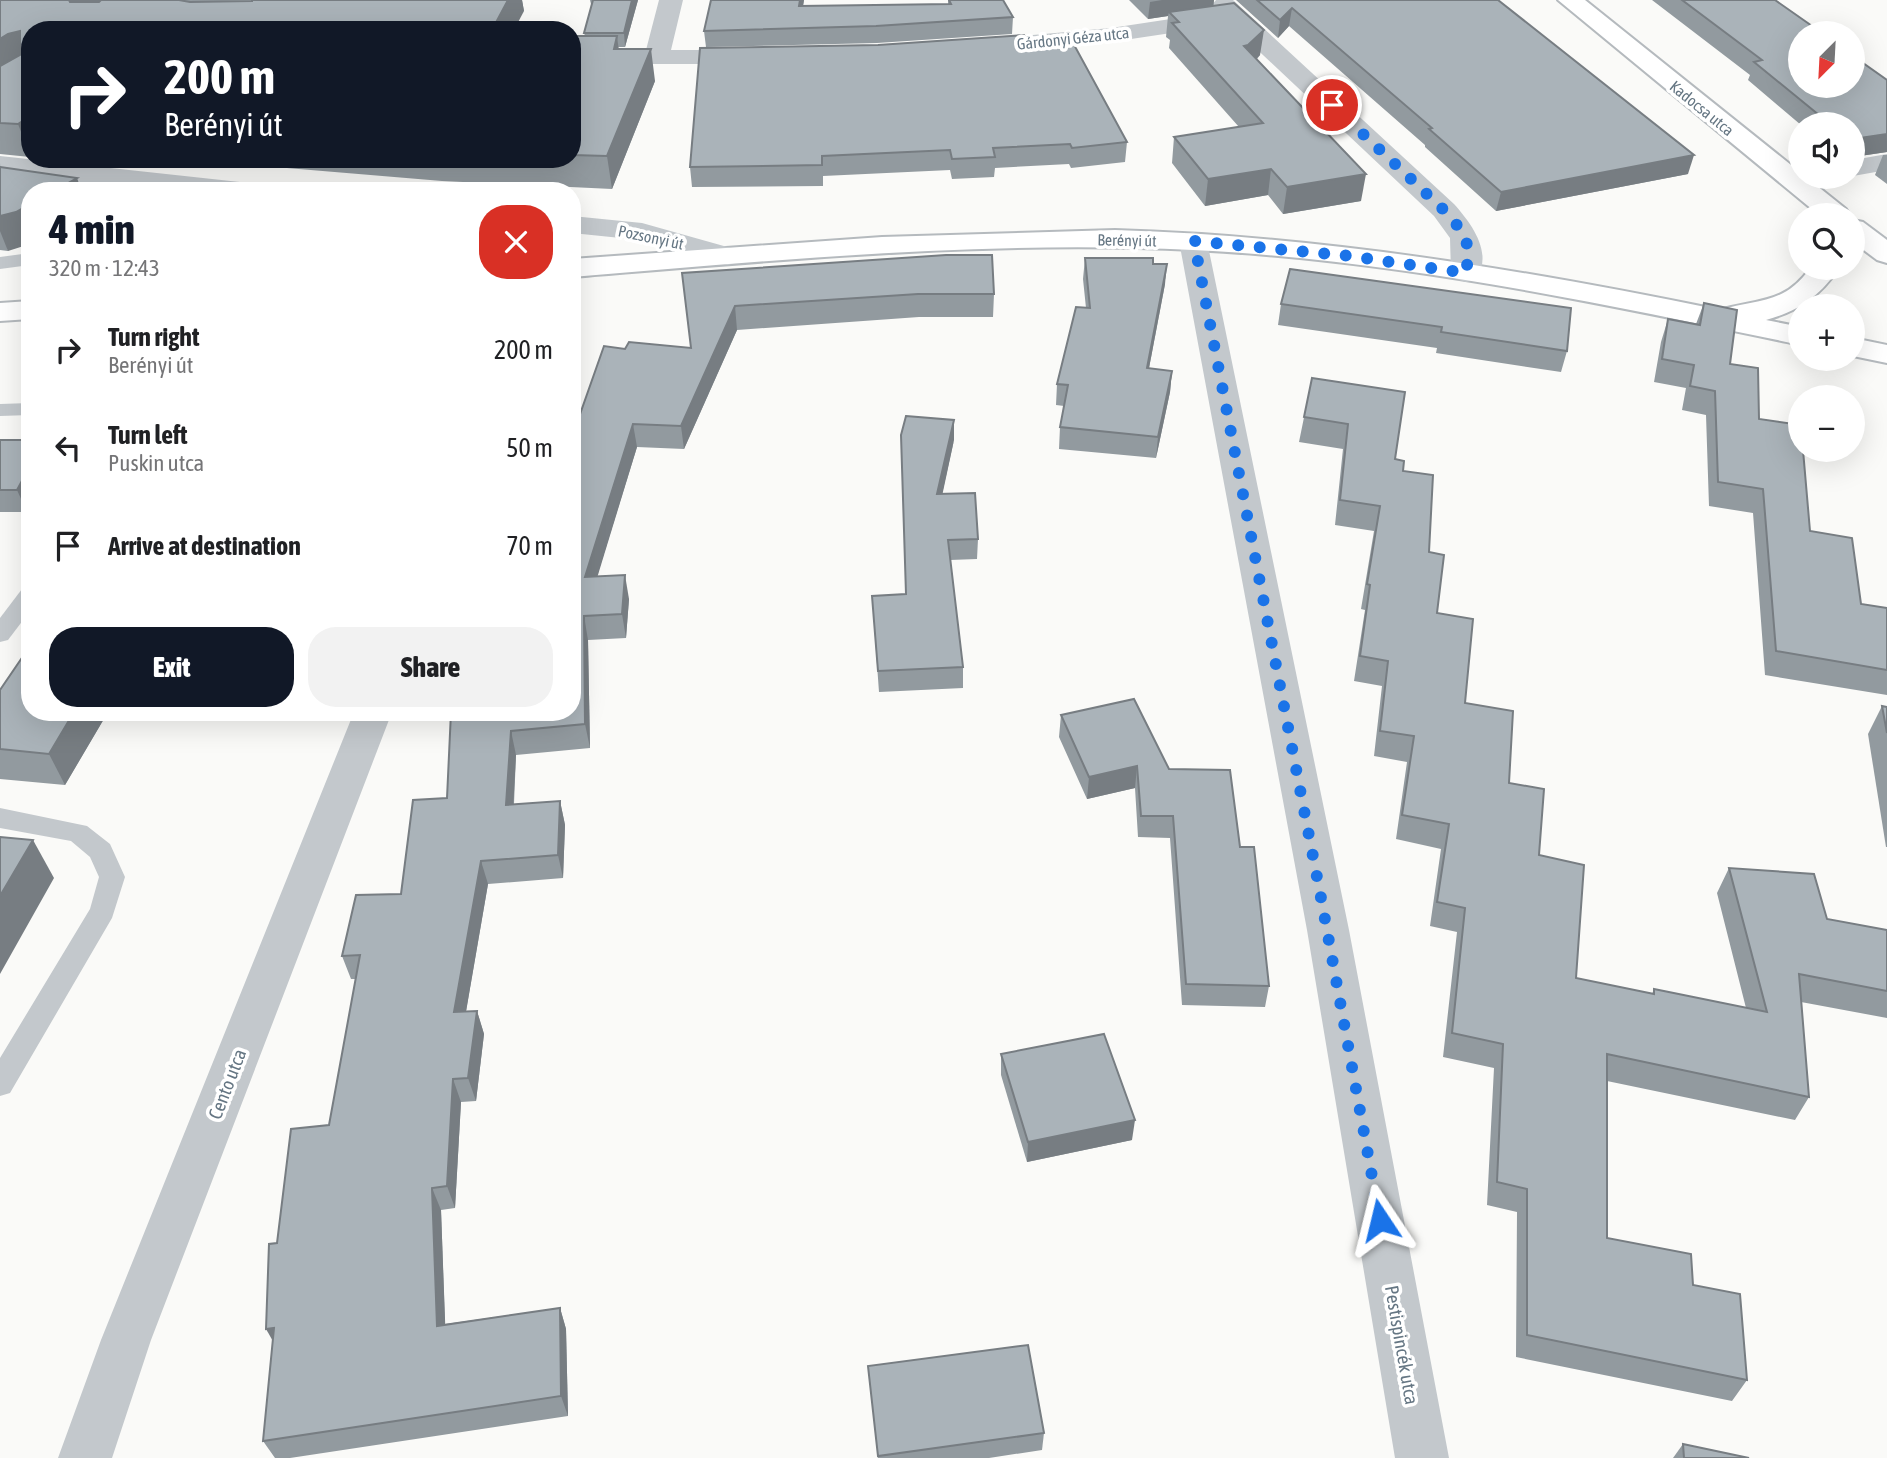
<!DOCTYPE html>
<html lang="en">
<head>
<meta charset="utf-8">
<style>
  body { margin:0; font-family:"Asap Condensed",sans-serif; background:#f2f2f2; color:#202124; height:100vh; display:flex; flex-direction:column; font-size:26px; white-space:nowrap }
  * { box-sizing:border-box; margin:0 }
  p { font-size:23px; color:#757577 }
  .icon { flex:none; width:38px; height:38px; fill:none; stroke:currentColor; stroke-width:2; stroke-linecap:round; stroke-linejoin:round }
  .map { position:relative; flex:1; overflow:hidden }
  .sheet { position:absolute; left:21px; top:182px; width:560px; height:539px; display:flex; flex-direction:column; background:#fff; border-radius:28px; box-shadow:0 7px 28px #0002 }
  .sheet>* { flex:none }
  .guide { position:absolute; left:21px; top:21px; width:560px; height:147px; border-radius:28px; box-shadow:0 7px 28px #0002; background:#111827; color:#fff; overflow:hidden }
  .needle { width:46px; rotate:204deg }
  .controls { position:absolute; left:1788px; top:21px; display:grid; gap:14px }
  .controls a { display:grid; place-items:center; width:77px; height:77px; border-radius:50%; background:#fff; box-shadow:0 7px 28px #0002; font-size:35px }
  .pin { position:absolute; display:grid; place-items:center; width:60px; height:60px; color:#fff; margin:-30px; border:4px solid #fff; border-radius:50%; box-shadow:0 2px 7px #0007 }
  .me { position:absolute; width:77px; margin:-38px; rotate:350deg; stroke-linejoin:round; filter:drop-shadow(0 0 5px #0008) }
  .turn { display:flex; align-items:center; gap:24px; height:147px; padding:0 28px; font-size:32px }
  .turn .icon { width:91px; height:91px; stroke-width:2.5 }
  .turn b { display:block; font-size:49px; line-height:60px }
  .round { display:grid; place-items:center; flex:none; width:74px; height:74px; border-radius:28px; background:#f2f2f2 }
  .headline { display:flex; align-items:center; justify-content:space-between; height:119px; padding:0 28px }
  h1 { font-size:42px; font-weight:800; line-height:52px; color:#111827 }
  .cta { display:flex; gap:14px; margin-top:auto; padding:14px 28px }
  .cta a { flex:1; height:80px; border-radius:28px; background:#111827; color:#fff; font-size:28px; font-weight:800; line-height:80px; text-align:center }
  .cta a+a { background:#f2f2f2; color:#202124 }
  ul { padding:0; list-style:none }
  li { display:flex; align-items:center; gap:21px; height:98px; padding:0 28px }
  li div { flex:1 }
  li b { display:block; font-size:26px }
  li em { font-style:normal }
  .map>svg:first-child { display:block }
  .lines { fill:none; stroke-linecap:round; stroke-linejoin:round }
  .primary-casing { stroke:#b5babe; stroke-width:4 }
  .service { fill:#c3c8cc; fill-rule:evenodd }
  .minor { fill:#c3c8cc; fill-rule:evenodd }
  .tertiary { fill:#c3c8cc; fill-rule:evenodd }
  .primary { fill:#fff; fill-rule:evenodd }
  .wall { fill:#929a9f }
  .shaded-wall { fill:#777d82 }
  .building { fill:#aab3b9; stroke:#777d82; stroke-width:2 }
  .route { stroke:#1a73e8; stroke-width:12; stroke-dasharray:0 21.6 }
  .labels { text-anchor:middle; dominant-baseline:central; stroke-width:7; stroke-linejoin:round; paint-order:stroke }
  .far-street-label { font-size:16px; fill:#657683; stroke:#fff }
  .street-label { font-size:19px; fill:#657683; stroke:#fff }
</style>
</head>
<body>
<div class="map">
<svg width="1887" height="1458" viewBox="0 0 1887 1458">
  <rect width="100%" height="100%" fill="#fafaf8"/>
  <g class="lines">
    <g class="primary-casing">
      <g id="primary">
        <polygon points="1558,0 1585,0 1801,173 1801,177 1806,177 1846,209 1850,215 1819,215"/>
        <polygon points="1853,220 1863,222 1887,240 1887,263 1877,260 1853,242"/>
        <path d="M1115 230C1320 236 1520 269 1720 310 1755 299 1785 305 1810 268H1839C1820 296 1799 311 1766 320L1801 327V345C1600 303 1398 260 1193 250 986 240 778 260 572 277V259L882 237Z"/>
        <polygon points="30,301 30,319 0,321 0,303"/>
        <polygon points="1853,338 1887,345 1887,363 1853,356"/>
      </g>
    </g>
    <g class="service">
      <polygon points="30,253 30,265 0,269 0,257"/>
      <polygon points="30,403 30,415 0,416 0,404"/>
      <polygon points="30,586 30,611 8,640 0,642 0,618 22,589"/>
      <polygon points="0,808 87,826 110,844 125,877 112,918 10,1093 0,1096 0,1058 90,909 99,877 90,857 71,841 0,828"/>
    </g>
    <g class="minor">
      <polygon points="659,0 683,0 671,50 751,50 760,52 763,57 760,62 751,64 572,64 572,50 646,50"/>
      <path d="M1216 0H1233L1454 204C1471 223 1494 253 1476 279L1466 282 1456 279 1451 273 1450 238 1434 216 1228 22 1218 26 1111 42 975 54 966 52 963 47 966 42 975 40 1111 28 1217 12 1212 5Z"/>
      <polygon points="1887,154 1887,170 1853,176 1853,160"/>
      <polygon points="1193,232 1203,235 1207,241 1349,930 1449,1458 1395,1458 1307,930 1179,241 1183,235"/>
      <polygon points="354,712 392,712 151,1340 112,1458 58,1458 101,1340"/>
    </g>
    <g class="tertiary">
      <polygon points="0,156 249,183 259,185 263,191 153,191 0,172"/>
      <polygon points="572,216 642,223 738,250 742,256 738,262 728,265 640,240 572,233"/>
    </g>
    <use href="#primary" class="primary"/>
  </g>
  <g class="wall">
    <polygon points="0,0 522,0 524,11 30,30 30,157 0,154"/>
    <polygon points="590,0 638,0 625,47 618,47 619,49 655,81 612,189 442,181 252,165 250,159 572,159 572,48 574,48 585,36 584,33 592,4 591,4"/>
    <polygon points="711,0 804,0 803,6 948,4 948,0 1003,0 1013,17 1012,34 877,43 706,47 704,31"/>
    <polygon points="1129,0 1214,0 1213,6 1260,55 1257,59 1361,201 1283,214 1268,195 1205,206 1172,163 1174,137 1239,127 1169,48 1170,40 1166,37 1168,16 1148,19"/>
    <polygon points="1236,0 1498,0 1688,174 1496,211 1425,147 1425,145 1289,26 1278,38"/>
    <polygon points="1652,0 1775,0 1887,80 1887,152 1853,157 1853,124 1801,125 1748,80 1750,75"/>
    <polygon points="1030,46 1127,142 1125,162 1071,168 1069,164 995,168 994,177 952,179 950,170 823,176 823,186 692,187 690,167"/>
    <polygon points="1883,155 1887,155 1887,184 1875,175"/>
    <polygon points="0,163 8,251 0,250"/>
    <polygon points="1085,258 1153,264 1165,284 1149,368 1172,371 1170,392 1156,458 1059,449 1060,427 1064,406 1056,405 1057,384 1086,308 1083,279"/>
    <polygon points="1290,269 1567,351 1561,372 1436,353 1437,348 1278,325 1281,304"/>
    <polygon points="682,273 994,294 993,317 919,317 737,330 684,449 637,447 597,576 629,599 626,638 588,640 590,748 516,755 514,804 560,801 565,825 563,878 488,884 466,1011 477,1011 484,1034 476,1101 461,1102 455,1208 441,1210 445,1324 560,1308 566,1329 568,1416 290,1458 275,1458 263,1441 273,1341 277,1243 329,1125 356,979 351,979 342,956 401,894 447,798 451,712 572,712 572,437 625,349 691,348"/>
    <polygon points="1704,303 1730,364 1759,419 1810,531 1861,604 1887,670 1887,695 1765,675 1753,513 1709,506 1706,415 1682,410 1686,388 1654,382 1661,342 1668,319 1696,324"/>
    <polygon points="1312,378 1395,459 1403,471 1429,552 1437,613 1465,703 1509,783 1539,855 1576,978 1652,994 1654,989 1746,1008 1717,893 1729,868 1827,919 1887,930 1887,1018 1801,1002 1809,1097 1795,1120 1607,1081 1607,1238 1693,1285 1747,1380 1732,1401 1516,1357 1517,1212 1487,1205 1494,1068 1443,1057 1457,932 1430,926 1441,849 1396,839 1407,762 1374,756 1382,686 1354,681 1365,610 1361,609 1374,531 1335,525 1343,449 1299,442"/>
    <polygon points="0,440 27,512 0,512"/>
    <polygon points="954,440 942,494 978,539 977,559 950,560 963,667 963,688 879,692 872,596 906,594"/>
    <polygon points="0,690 30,712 108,712 65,785 0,779"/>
    <polygon points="1882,706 1887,707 1887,847 1886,847 1868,734"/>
    <polygon points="1061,715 1169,769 1240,847 1269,986 1265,1007 1182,1005 1170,838 1138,837 1135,788 1087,799 1059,737"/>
    <polygon points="1001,1054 1132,1140 1027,1162 1001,1075"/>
    <polygon points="868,1366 1044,1433 1042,1450 989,1458 878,1458"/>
    <polygon points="1683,1444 1749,1458 1673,1458"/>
  </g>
  <g class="shaded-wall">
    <polygon points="68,0 117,0 78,30"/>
    <polygon points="508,0 522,0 524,11 514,30 492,30"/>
    <polygon points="632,0 638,0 625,47 624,33"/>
    <polygon points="800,0 804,0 800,23 799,6"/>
    <polygon points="1162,0 1214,0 1213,10 1169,12 1168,16 1148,19 1150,2"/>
    <polygon points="1292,8 1289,26 1278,38 1280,20"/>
    <polygon points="1264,30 1260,55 1245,70 1244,46"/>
    <polygon points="20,31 30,57 0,78 0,39 8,34"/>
    <polygon points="617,36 621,67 614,49"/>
    <polygon points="651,49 655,81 612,189 607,156"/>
    <polygon points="30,116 30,155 18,124"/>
    <polygon points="1887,134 1887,152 1853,157 1860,138"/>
    <polygon points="1694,155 1688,174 1496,211 1501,192"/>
    <polygon points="1271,169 1268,195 1205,206 1208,179"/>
    <polygon points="1366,174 1361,201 1283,214 1287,187"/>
    <polygon points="77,178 82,191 54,191"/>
    <polygon points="30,204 30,244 8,251 0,231 0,216"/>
    <polygon points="1167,264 1165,284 1145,389 1147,368"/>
    <polygon points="735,306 737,330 684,449 681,426"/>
    <polygon points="1172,371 1170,392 1156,458 1158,437"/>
    <polygon points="954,420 954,440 938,515 937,494"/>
    <polygon points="633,424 637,447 590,601 585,577"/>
    <polygon points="30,466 30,506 27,512 17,490"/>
    <polygon points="625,575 629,599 626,638 622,614"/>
    <polygon points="584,616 588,640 590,748 585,724"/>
    <polygon points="74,712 108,712 65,785 49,754"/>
    <polygon points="511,731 516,755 512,829 506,805"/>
    <polygon points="1137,766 1135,788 1087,799 1089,777"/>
    <polygon points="560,801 565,825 563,878 558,855"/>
    <polygon points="33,840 54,878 0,974 0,896"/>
    <polygon points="481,861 488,884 462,1035 454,1012"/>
    <polygon points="477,1011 484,1034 476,1101 468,1078"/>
    <polygon points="453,1079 461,1102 455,1208 447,1186"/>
    <polygon points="1135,1120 1132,1140 1027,1162 1028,1142"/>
    <polygon points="432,1188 441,1210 446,1346 437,1326"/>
    <polygon points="560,1308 566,1329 568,1416 561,1396"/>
    <polygon points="274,1328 278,1350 266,1329"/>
  </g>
  <g class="building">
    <polygon points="0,0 69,0 70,2 99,2 101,0 179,0 190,2 252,1 252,0 508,0 492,30 30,30 30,116 18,124 0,123 0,66 20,55 20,31 8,34 0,39"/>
    <polygon points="593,0 632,0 624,33 584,33"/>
    <polygon points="711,0 800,0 799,6 951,4 949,0 1003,0 1013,17 876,26 704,31"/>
    <polygon points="1257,0 1498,0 1694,155 1501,192 1429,129 1432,128 1292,8 1280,20"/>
    <polygon points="1682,0 1775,0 1822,33 1801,33 1801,86 1853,86 1853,56 1887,80 1887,134 1860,138 1853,133 1853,124 1830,124 1754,62 1762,60"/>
    <polygon points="1234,3 1264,30 1248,45 1244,46 1366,174 1287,187 1271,169 1208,179 1174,137 1263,123 1172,23 1179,22 1169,12"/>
    <polygon points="1024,35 1030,46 1072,41 1127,142 1072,148 1070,144 993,148 995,157 952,159 950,150 822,156 822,165 690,167 700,48 878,45"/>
    <polygon points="577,36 617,36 614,49 651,49 607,156 572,155 572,48 574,48"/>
    <polygon points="0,167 77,178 54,191 30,191 30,204 16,212 0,216"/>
    <polygon points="946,255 992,255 994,294 918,294 735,306 681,426 633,424 585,577 625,575 622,614 584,616 585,724 511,731 506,805 560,801 558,855 481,861 454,1012 477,1011 468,1078 453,1079 447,1186 432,1188 437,1326 560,1308 561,1396 263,1441 274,1328 266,1329 269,1244 277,1243 291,1129 329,1125 360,955 342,956 356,895 401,894 413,800 447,798 451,712 572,712 572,437 604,346 625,349 629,342 691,348 682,273"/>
    <polygon points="1085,258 1153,258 1153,264 1167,264 1147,368 1172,371 1158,437 1060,427 1068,385 1057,384 1076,307 1090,308"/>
    <polygon points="1290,269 1571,308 1567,351 1441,332 1442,327 1281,304"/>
    <polygon points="1704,303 1737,310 1730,364 1758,368 1759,419 1801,425 1801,450 1803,450 1810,531 1852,538 1861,604 1887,608 1887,670 1776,651 1763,489 1718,482 1715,391 1690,386 1694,365 1662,359 1668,319 1700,325"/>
    <polygon points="1312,378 1405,392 1395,459 1404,461 1403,471 1433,475 1429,552 1444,555 1437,613 1473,619 1465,703 1513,711 1509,783 1544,789 1539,855 1584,865 1576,978 1654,994 1654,989 1767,1012 1729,868 1814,874 1827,919 1887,930 1887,991 1799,974 1809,1097 1607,1054 1607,1238 1691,1254 1693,1285 1740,1294 1747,1380 1527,1335 1527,1189 1497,1182 1503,1044 1452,1033 1465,908 1437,902 1449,824 1402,815 1414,736 1380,731 1388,661 1360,656 1370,585 1367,584 1380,506 1340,500 1348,424 1304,417"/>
    <polygon points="906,416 954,420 937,494 975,493 978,539 948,540 963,667 878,671 872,596 906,594 901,435"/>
    <polygon points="0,440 30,440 30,466 17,490 0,490"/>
    <polygon points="30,646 30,712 74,712 49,754 0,749 0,690"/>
    <polygon points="1134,699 1169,769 1230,770 1240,847 1254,847 1269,986 1186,984 1173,816 1141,816 1137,766 1089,777 1061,715"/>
    <polygon points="1882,706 1887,707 1887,733"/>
    <polygon points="0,837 33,840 0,896"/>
    <polygon points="1104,1034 1135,1120 1028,1142 1001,1054"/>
    <polygon points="1028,1345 1044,1433 878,1456 868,1366"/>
    <polygon points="1683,1444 1749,1458 1684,1458"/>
  </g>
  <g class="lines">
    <path class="route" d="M1332 105 1444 210C1466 235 1471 240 1466 273L1350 256 1194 241 1322 903 1380 1220"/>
  </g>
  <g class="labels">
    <g class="far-street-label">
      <text transform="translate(1073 38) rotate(-6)">Gárdonyi Géza utca</text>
      <text transform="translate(1702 108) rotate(39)">Kadocsa utca</text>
      <text transform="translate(651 237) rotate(12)">Pozsonyi út</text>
      <text transform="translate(1127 240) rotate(1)">Berényi út</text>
    </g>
    <g class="street-label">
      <text transform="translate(227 1084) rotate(-69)">Cento utca</text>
      <text transform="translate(1402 1345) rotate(80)">Pestispincék utca</text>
    </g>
  </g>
</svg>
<div class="controls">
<a><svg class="needle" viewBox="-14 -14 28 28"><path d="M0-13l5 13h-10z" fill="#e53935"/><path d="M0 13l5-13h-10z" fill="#757577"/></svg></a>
<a><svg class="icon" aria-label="sound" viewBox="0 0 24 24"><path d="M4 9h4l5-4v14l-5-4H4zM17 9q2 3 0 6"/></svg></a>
<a><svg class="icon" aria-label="search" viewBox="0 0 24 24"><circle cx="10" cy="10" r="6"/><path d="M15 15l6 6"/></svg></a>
<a>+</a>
<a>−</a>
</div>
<div class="pin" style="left:1332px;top:105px;background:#d93025"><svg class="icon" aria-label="arrive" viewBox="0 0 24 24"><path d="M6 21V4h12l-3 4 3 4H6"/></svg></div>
<svg class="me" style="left:1380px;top:1220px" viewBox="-20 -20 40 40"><path d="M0-17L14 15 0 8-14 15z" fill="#1a73e8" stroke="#fff" stroke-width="4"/></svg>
<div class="guide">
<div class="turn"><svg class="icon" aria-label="right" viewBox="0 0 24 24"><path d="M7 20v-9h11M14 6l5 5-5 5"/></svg><div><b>200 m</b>Berényi út</div></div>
</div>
<section class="sheet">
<div class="headline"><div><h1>4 min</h1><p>320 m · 12:43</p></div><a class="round" style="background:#d93025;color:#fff"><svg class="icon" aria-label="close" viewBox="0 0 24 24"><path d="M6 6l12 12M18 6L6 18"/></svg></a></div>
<ul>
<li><svg class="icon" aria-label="right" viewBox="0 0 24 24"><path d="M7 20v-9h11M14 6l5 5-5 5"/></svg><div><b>Turn right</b><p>Berényi út</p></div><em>200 m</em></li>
<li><svg class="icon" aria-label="left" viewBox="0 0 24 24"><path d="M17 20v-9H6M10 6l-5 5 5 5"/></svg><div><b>Turn left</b><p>Puskin utca</p></div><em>50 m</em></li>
<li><svg class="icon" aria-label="arrive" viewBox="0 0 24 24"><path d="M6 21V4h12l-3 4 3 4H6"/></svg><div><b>Arrive at destination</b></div><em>70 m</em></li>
</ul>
<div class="cta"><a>Exit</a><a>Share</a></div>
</section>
</div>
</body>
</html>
